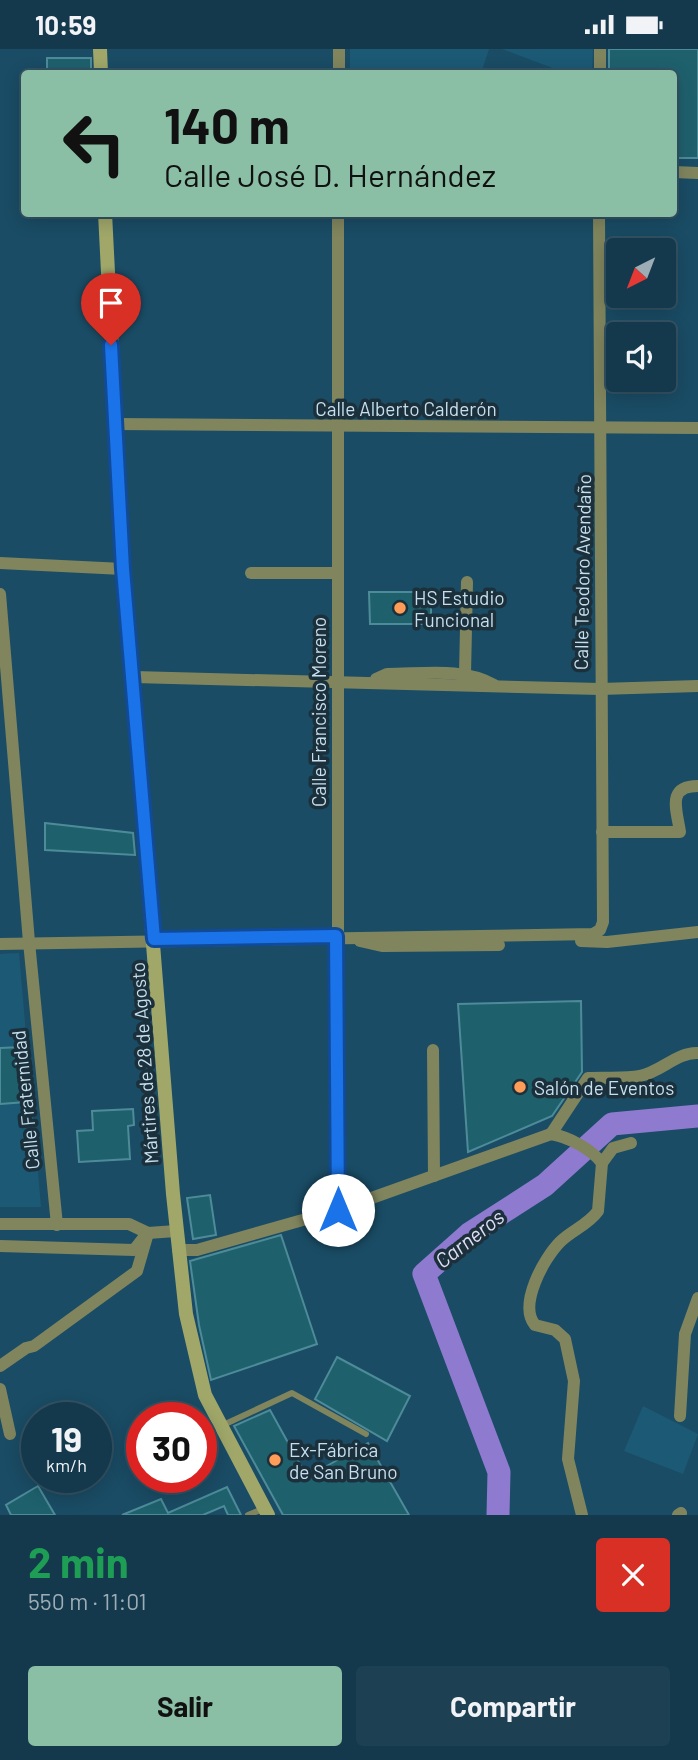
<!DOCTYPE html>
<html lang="es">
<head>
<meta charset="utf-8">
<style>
  body { margin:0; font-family:Barlow,sans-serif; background:#1d4053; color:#f1f3f6; height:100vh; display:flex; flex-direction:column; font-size:26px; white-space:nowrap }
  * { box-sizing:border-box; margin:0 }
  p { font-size:23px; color:#9dacb5 }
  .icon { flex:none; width:38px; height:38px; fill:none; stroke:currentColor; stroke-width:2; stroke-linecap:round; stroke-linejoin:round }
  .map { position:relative; height:1466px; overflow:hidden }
  .details { display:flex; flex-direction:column; background:#14394c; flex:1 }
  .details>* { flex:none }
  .hud { position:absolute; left:21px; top:21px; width:656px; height:147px; border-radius:7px; box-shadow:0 4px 18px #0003,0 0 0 2px #335364; background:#8abfa5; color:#111; overflow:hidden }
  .needle { width:46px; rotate:222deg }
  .fabs { position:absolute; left:606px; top:189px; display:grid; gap:14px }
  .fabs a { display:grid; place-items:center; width:70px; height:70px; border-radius:7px; background:#14394c; box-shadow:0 4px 18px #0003,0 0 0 2px #335364; font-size:35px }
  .speed { position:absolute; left:21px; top:1353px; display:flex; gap:14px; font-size:35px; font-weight:700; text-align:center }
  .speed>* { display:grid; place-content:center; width:91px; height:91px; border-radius:50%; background:#14394c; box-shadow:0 4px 18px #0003,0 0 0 2px #335364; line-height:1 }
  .speed small { font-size:18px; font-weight:400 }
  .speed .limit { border:10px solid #d22; background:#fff; color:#111 }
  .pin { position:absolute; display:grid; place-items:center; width:60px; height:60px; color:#fff; margin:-72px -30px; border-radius:50% 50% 50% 0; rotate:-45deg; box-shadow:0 0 7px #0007 }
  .pin .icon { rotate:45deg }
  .me { position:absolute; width:77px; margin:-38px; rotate:0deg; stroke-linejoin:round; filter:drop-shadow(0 0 5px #0008) }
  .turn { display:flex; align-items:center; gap:24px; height:147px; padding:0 28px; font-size:32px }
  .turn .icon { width:91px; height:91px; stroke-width:2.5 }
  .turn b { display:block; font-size:49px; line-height:60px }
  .round { display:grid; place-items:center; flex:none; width:74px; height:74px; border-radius:7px; background:#1d4053 }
  .headline { display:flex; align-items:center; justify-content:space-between; height:119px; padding:0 28px }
  h1 { font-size:42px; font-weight:700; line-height:52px; color:#1e9e55 }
  .primary-button { display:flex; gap:14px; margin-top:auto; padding:14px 28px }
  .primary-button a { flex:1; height:80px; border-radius:7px; background:#8abfa5; color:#111; font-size:28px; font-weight:700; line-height:80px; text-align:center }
  .primary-button a+a { background:#1d4053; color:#f1f3f6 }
  .status { display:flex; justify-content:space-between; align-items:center; height:49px; padding:0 35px; background:#14394c; direction:ltr }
  .status svg { height:19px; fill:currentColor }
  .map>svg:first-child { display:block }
  .built { fill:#1c5975 }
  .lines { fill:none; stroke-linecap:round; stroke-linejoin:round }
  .river { stroke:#8e7ace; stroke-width:23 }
  .building { fill:#1f606d; stroke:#4d8b99; stroke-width:2 }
  .lane { stroke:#80855e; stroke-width:6 }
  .street { stroke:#80855e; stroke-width:12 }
  .secondary { stroke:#a0a769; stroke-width:14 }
  .route-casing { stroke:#114b97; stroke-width:18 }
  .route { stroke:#1a73e8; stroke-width:12 }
  .poi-dot { fill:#fe9c58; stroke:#1b303b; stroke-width:2.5 }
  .labels { text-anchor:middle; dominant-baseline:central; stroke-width:7; stroke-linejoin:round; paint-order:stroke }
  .street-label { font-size:19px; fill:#c6dfee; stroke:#1b303b }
  .poi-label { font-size:19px; fill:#c6dfee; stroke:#1b303b; text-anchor:start }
  .water-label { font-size:21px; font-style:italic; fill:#e2def5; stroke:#1b303b }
</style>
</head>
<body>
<div class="status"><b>10:59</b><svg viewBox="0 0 49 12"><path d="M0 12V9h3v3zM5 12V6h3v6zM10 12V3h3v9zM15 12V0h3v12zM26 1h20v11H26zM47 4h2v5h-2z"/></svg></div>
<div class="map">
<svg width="698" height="1466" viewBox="0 0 698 1466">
  <rect width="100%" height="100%" fill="#1a4c65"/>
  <g class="built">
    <polygon points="350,0 489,0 481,24 350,24"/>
    <polygon points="502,0 593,0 592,24 566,24"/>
    <polygon points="19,904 41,1158 0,1158 0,905"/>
    <polygon points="643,1357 698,1385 683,1425 624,1402"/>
  </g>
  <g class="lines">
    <polyline class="river" points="498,1466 499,1423 424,1225 469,1185 545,1136 612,1075 698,1067"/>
  </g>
  <g class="building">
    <polygon points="609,0 698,0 698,109 674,109 674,24 609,24"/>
    <rect x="47" y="9" width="44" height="15"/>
    <polygon points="369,543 431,543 431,575 370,575"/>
    <polygon points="45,774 133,784 135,806 45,801"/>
    <polygon points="581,952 582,1023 552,1067 468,1103 458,955"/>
    <polygon points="22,998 26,1053 0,1055 0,999"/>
    <polygon points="133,1060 134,1076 128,1077 130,1110 79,1113 77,1082 93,1081 92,1062"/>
    <polygon points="210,1146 216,1186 193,1190 187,1149"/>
    <polygon points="281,1186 317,1295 211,1331 199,1276 190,1212"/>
    <polygon points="337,1308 410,1347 387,1392 315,1350"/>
    <polygon points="270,1361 307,1428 368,1394 409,1466 283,1466 234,1377"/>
    <polygon points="38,1437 55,1466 11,1466 6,1456"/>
    <polygon points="227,1438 241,1466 228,1466 224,1457 203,1466 122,1466 161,1450 168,1464"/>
  </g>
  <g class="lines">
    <g class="lane">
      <polyline points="221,1377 292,1344 366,1385"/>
      <polyline points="248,1466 263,1460"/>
    </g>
    <g class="street">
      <polyline points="339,24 339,0"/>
      <polyline points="600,24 600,0"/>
      <polyline points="674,123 698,124"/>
      <polyline points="115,375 698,379"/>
      <polyline points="0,514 123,520"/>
      <polyline points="251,524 337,524"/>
      <polyline points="0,545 29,893 57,1176"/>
      <polyline points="465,625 467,533"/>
      <polyline points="134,628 600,640 698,637"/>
      <path d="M376 630 387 625C422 625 464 618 494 636"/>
      <path d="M602 783H680C677 761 666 737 698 737"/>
      <polyline points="360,892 382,897 499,896"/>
      <polyline points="581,892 607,893 698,883"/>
      <polyline points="0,895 593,885 600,881 603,873 599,164"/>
      <polyline points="433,1001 434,1127"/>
      <path d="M551 1085 588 1029C605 1028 624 1030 640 1027 661 1023 677 1003 698 1004"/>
      <polyline points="602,1114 613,1099 631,1094"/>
      <polyline points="338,1161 338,164"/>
      <polyline points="0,1175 129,1175 148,1184 176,1182"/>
      <polyline points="0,1197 134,1201 145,1187"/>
      <path d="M178 1201H197L338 1161 551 1085C569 1088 591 1100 602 1114L598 1162C588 1176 572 1181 560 1193 544 1209 518 1256 535 1276L555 1281 565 1290 574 1332 568 1410 582 1466"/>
      <polyline points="0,1317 26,1299 34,1297 137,1222 148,1184"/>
      <polyline points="0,1340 10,1385"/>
      <polyline points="680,1367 685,1285 698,1249"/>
      <polyline points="678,1466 681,1464"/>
    </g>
    <g class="secondary">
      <polyline points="100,0 101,24"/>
      <polyline points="105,164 123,520 173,1145 186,1265 205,1346 268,1466"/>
    </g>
  </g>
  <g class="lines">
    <g class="route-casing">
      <polyline id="route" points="111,296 123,520 154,890 336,887 338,1161"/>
    </g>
    <use href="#route" class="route"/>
  </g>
  <g class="poi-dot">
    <circle cx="400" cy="559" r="7"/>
    <circle cx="520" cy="1038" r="7"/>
    <circle cx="275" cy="1411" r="7"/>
  </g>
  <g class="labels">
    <g class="street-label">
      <text x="406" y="359">Calle Alberto Calderón</text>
      <text transform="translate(582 523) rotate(-89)">Calle Teodoro Avendaño</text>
      <text transform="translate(318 663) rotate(-90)">Calle Francisco Moreno</text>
      <text transform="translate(144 1014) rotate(-94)">Mártires de 28 de Agosto</text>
      <text transform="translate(25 1051) rotate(-96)">Calle Fraternidad</text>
    </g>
    <g class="poi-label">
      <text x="414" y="548">HS Estudio<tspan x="414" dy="22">Funcional</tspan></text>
      <text x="534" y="1038">Salón de Eventos</text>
      <text x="289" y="1400">Ex-Fábrica<tspan x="289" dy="22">de San Bruno</tspan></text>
    </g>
    <g class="water-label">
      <text transform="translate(469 1189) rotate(-38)">Carneros</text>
    </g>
  </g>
</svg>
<div class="fabs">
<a><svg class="needle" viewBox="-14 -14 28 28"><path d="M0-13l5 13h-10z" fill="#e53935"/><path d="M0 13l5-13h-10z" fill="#9dacb5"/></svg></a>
<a><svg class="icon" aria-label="sound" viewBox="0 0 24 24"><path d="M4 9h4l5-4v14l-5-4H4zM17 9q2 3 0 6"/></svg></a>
</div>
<div class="speed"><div>19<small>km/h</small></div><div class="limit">30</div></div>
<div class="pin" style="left:111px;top:296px;background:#d93025"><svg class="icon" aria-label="arrive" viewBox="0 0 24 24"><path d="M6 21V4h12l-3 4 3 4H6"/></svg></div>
<svg class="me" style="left:338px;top:1161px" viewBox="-20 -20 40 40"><circle r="19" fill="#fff"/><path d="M0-13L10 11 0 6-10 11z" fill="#1a73e8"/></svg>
<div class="hud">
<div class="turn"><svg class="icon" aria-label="left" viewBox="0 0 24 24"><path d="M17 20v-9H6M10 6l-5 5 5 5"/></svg><div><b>140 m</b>Calle José D. Hernández</div></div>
</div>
</div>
<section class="details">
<div class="headline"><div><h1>2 min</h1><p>550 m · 11:01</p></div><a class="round" style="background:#d93025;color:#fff"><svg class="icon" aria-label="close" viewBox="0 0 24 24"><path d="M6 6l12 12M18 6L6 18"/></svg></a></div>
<div class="primary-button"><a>Salir</a><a>Compartir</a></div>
</section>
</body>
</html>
